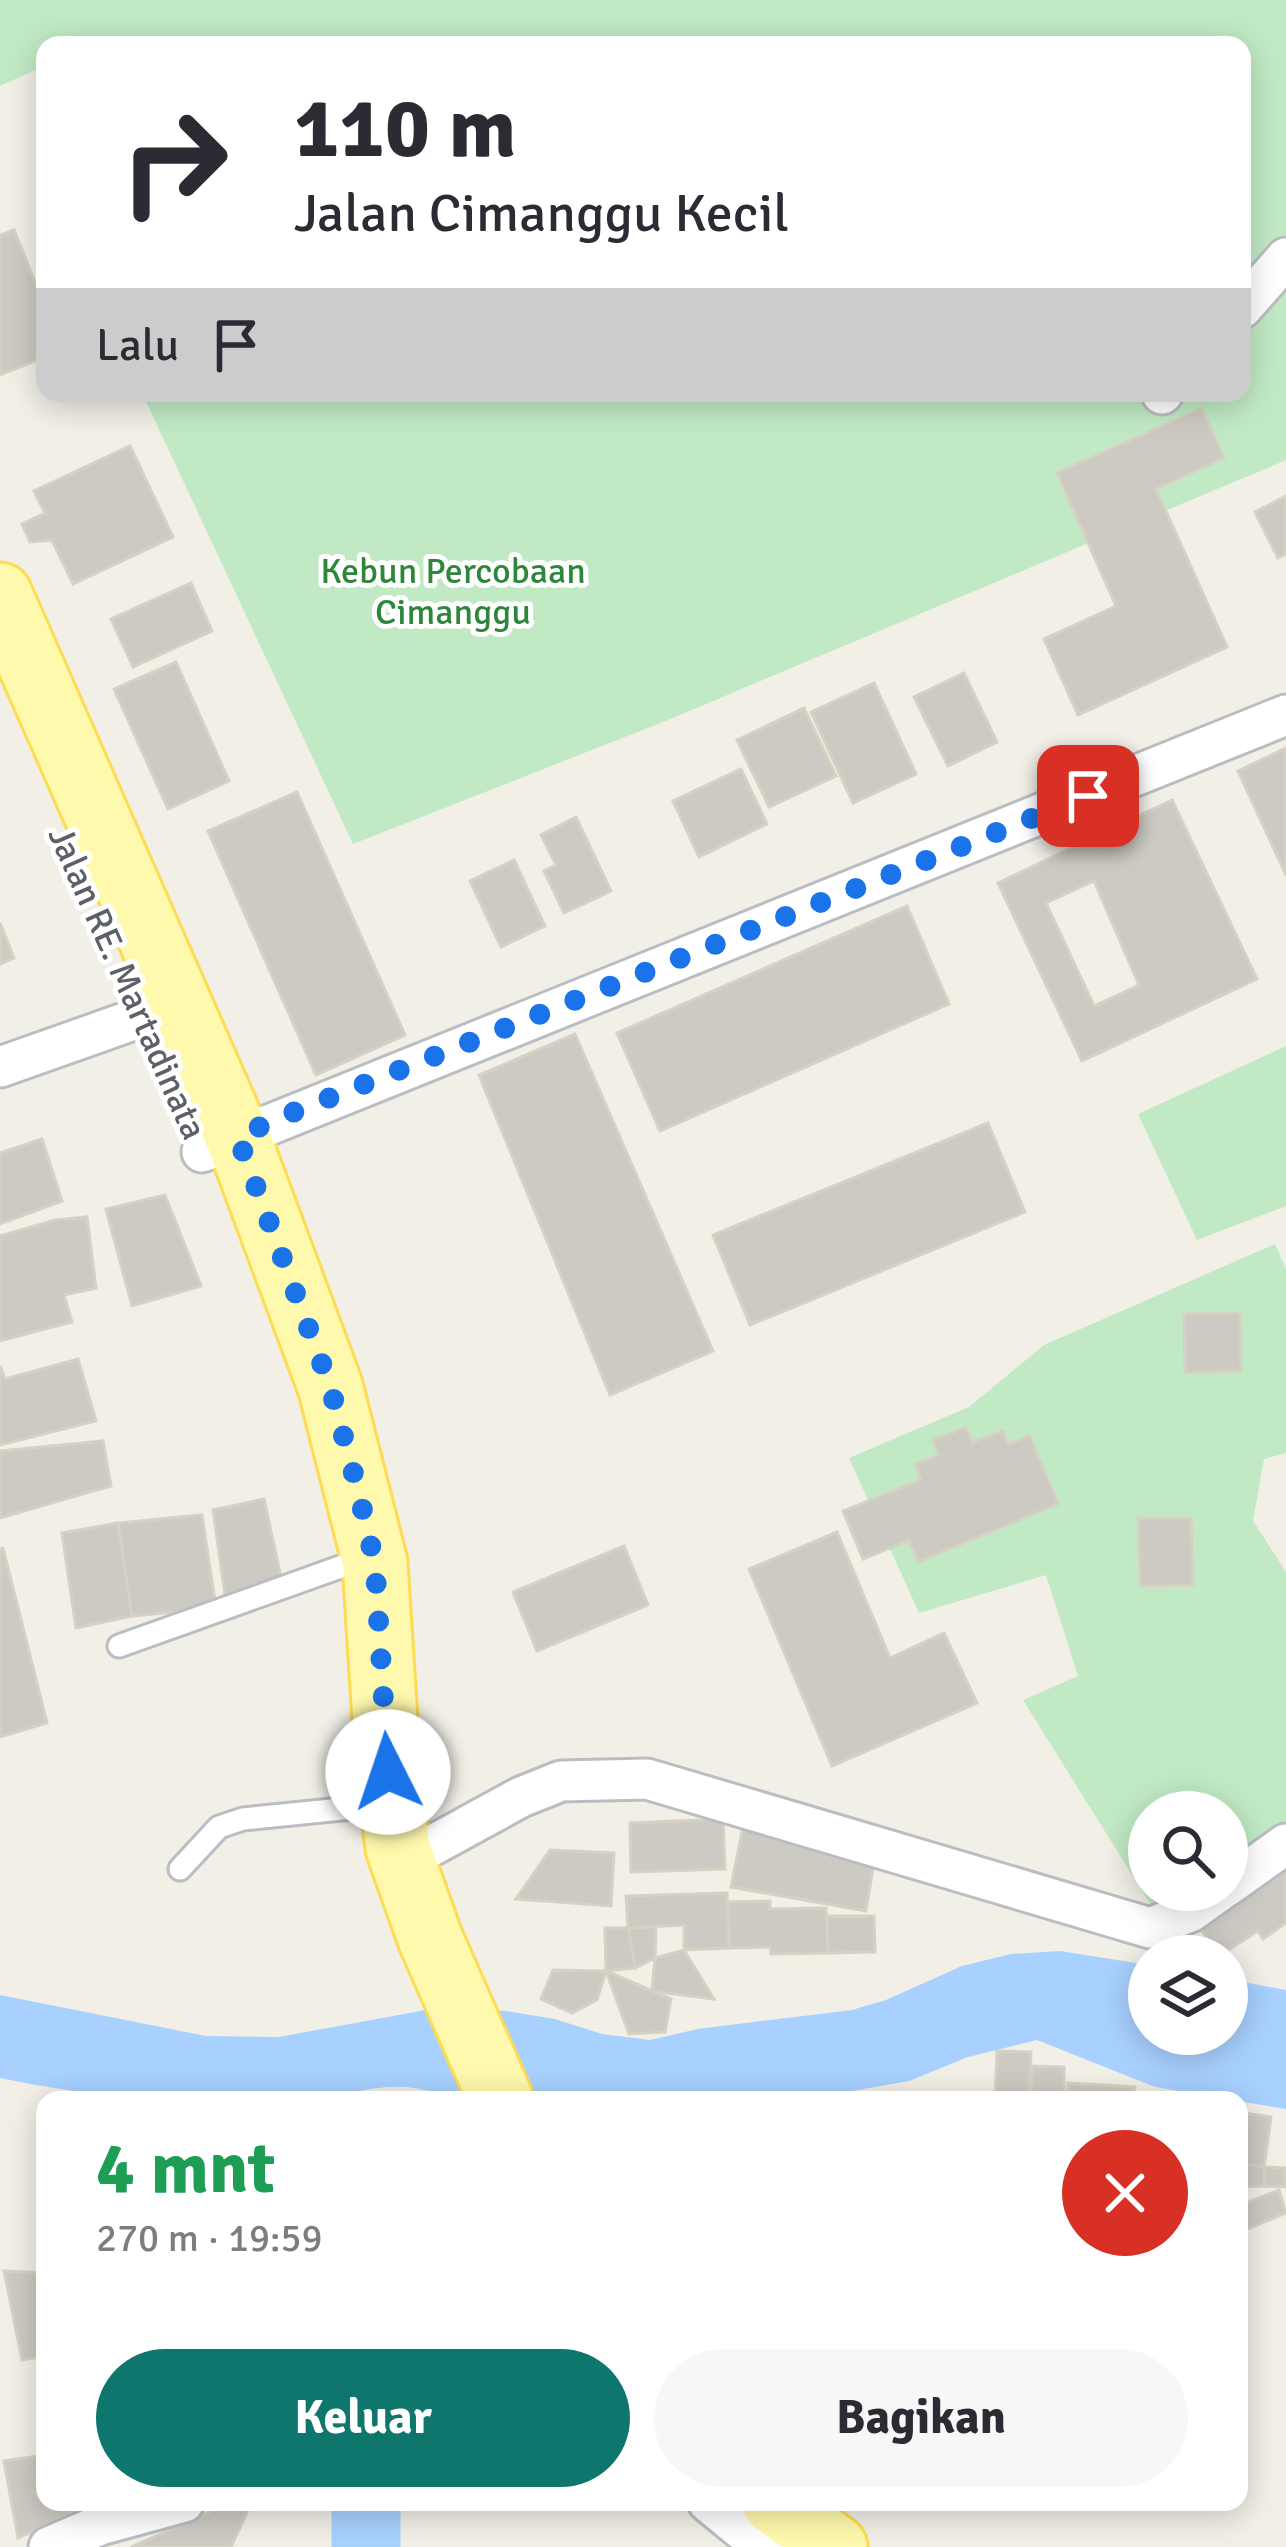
<!DOCTYPE html>
<html lang="id">
<head>
<meta charset="utf-8">
<style>
  body { margin:0; font-family:Signika,sans-serif; background:#f7f7f7; color:#2b2b33; height:100vh; display:flex; flex-direction:column; font-size:45px; white-space:nowrap }
  * { box-sizing:border-box; margin:0 }
  p { font-size:39px; color:#7c7c81 }
  .icon { flex:none; width:66px; height:66px; fill:none; stroke:currentColor; stroke-width:2; stroke-linecap:round; stroke-linejoin:round }
  .map { position:relative; flex:1; overflow:hidden }
  .side { position:absolute; left:36px; top:2091px; width:1212px; height:420px; display:flex; flex-direction:column; background:#fff; border-radius:24px; box-shadow:0 6px 30px #0003 }
  .side>* { flex:none }
  .hud { position:absolute; left:36px; top:36px; width:1215px; height:366px; border-radius:24px; box-shadow:0 6px 30px #0003; background:#fff; color:#2b2b33; overflow:hidden }
  .controls { position:absolute; left:1128px; top:1791px; display:grid; gap:24px }
  .controls a { display:grid; place-items:center; width:120px; height:120px; border-radius:50%; background:#fff; box-shadow:0 6px 30px #0003; font-size:60px }
  .pin { position:absolute; display:grid; place-items:center; width:102px; height:102px; color:#fff; margin:-51px; border-radius:24px; box-shadow:0 6px 18px #0006 }
  .me { position:absolute; width:132px; margin:-66px; rotate:356deg; stroke-linejoin:round; filter:drop-shadow(0 0 9px #0008) }
  .turn { display:flex; align-items:center; gap:42px; height:252px; padding:0 60px; font-size:54px }
  .turn .icon { width:156px; height:156px; stroke-width:2.5 }
  .turn b { display:block; font-size:84px; line-height:102px }
  .then { display:flex; align-items:center; height:114px; padding:0 60px; background:#0003; gap:24px; font-size:45px }
  .round { display:grid; place-items:center; flex:none; width:126px; height:126px; border-radius:63px; background:#f7f7f7 }
  .head { display:flex; align-items:center; justify-content:space-between; height:204px; padding:0 60px }
  h1 { font-size:72px; font-weight:700; line-height:90px; color:#1e9e55 }
  .cta { display:flex; gap:24px; margin-top:auto; padding:24px 60px }
  .cta a { flex:1; height:138px; border-radius:72px; background:#0f766e; color:#fff; font-size:48px; font-weight:700; line-height:138px; text-align:center }
  .cta a+a { background:#f7f7f7; color:#2b2b33 }
  .map>svg:first-child { display:block }
  .green { fill:#c1eac4 }
  .water { fill:#a8d1ff }
  .lines { fill:none; stroke-linecap:round; stroke-linejoin:round }
  .river { stroke:#a8d1ff; stroke-width:69 }
  .building { fill:#cccac2; stroke:#d6d2c3; stroke-width:3; fill-rule:evenodd }
  .service-casing { stroke:#babdc2; stroke-width:27 }
  .minor-casing { stroke:#babdc2; stroke-width:45 }
  .primary-casing { stroke:#fddc53; stroke-width:69 }
  .service { stroke:#fff; stroke-width:21 }
  .minor { stroke:#fff; stroke-width:39 }
  .primary { stroke:#fff9ad; stroke-width:63 }
  .route { stroke:#1a73e8; stroke-width:21; stroke-dasharray:0 37.8 }
  .labels { text-anchor:middle; dominant-baseline:central; stroke-width:10; stroke-linejoin:round; paint-order:stroke }
  .park-label { font-size:36px; fill:#2e863a; stroke:#fff }
  .street-label { font-size:36px; fill:#5d6167; stroke:#fff }
</style>
</head>
<body>
<div class="map">
<svg width="1286" height="2547" viewBox="0 0 1286 2547">
  <rect width="100%" height="100%" fill="#f1efe6"/>
  <g class="green">
    <polygon points="0,0 1286,0 1286,460 663,722 353,844 142,393 1242,393 1242,45 45,45 45,71 42,67 0,86"/>
    <polygon points="1286,1046 1286,1206 1197,1240 1138,1114"/>
    <polygon points="1275,1244 1286,1269 1286,1453 1264,1459 1253,1521 1286,1572 1286,1845 1227,1884 1227,1812 1149,1812 1149,1890 1219,1890 1164,1926 1023,1700 1078,1676 1046,1575 919,1613 849,1458 969,1407 1044,1345"/>
  </g>
  <path class="water" d="M1060 1951 1149 1965V2034H1227V1979L1286 1990V2109L1155 2087 1037 2040 968 2057 909 2081 835 2094 762 2100H459C444 2096 429 2090 414 2088 378 2082 340 2098 304 2100 203 2106 99 2099 0 2078V1995L206 2036 279 2037 442 2007 506 2011 555 2019 602 2034 650 2040 698 2029 852 2010 886 2000 962 1966 1011 1954Z"/>
  <g class="lines">
    <polyline class="river" points="366,2547 366,2502"/>
  </g>
  <g class="building">
    <polygon points="14,230 45,307 45,357 0,375 0,235"/>
    <polygon points="1202,408 1224,458 1156,489 1227,647 1078,715 1044,639 1116,606 1057,473"/>
    <polygon points="130,446 173,537 73,584 52,540 30,542 22,524 45,513 34,491"/>
    <polygon points="1286,496 1286,554 1278,558 1255,512"/>
    <polygon points="191,583 212,631 133,667 111,619"/>
    <polygon points="176,662 229,781 168,809 114,689"/>
    <polygon points="964,673 997,742 948,766 914,697"/>
    <polygon points="874,683 916,774 853,803 811,712"/>
    <polygon points="804,708 836,776 769,807 737,740"/>
    <polygon points="1286,748 1286,875 1238,771"/>
    <polygon points="741,769 767,824 699,857 673,801"/>
    <polygon points="297,792 405,1035 316,1075 208,831"/>
    <path d="M1172 800 1257 979 1082 1061 998 883ZM1094 881 1139 985 1094 1006 1046 903Z"/>
    <polygon points="576,817 611,891 564,913 544,871 556,865 541,835"/>
    <polygon points="514,860 545,926 501,947 470,881"/>
    <polygon points="907,906 949,1004 660,1131 617,1033"/>
    <polygon points="0,923 14,958 0,964"/>
    <polygon points="575,1034 713,1351 610,1395 479,1075"/>
    <polygon points="988,1123 1025,1212 750,1325 713,1235"/>
    <polygon points="42,1139 62,1201 0,1224 0,1153"/>
    <polygon points="165,1195 201,1286 132,1306 106,1209"/>
    <polygon points="87,1217 96,1288 64,1295 72,1322 0,1341 0,1236 55,1220"/>
    <polygon points="1240,1313 1241,1371 1185,1373 1184,1314"/>
    <polygon points="78,1359 96,1421 0,1445 0,1366 5,1379"/>
    <polygon points="966,1427 972,1442 1003,1431 1008,1444 1030,1436 1058,1504 918,1562 909,1540 863,1559 843,1511 921,1480 915,1465 939,1455 933,1440"/>
    <polygon points="103,1441 111,1486 0,1518 0,1451"/>
    <polygon points="264,1499 281,1577 225,1595 213,1510"/>
    <polygon points="202,1515 216,1608 132,1616 118,1523"/>
    <polygon points="1138,1518 1191,1518 1193,1585 1140,1586"/>
    <polygon points="118,1523 132,1616 76,1628 62,1533"/>
    <polygon points="837,1532 890,1658 944,1633 977,1703 832,1766 749,1569"/>
    <polygon points="624,1546 648,1605 537,1651 513,1592"/>
    <polygon points="3,1548 47,1723 0,1737 0,1549"/>
    <polygon points="723,1819 725,1869 631,1872 630,1823"/>
    <polygon points="743,1827 876,1850 866,1911 731,1887"/>
    <polygon points="550,1850 614,1853 611,1906 516,1899"/>
    <polygon points="1286,1851 1286,1923 1263,1939 1258,1931 1219,1956 1191,1915"/>
    <polygon points="727,1893 729,1948 684,1950 684,1925 628,1928 626,1896"/>
    <polygon points="770,1901 770,1909 826,1908 828,1953 771,1954 770,1947 729,1948 728,1902"/>
    <polygon points="827,1916 874,1916 875,1952 828,1953"/>
    <polygon points="656,1927 655,1958 635,1968 628,1928"/>
    <polygon points="605,1928 628,1928 635,1968 606,1971"/>
    <polygon points="684,1950 714,1999 652,1991 655,1958"/>
    <polygon points="553,1970 606,1971 597,2000 572,2013 541,1999"/>
    <polygon points="606,1971 671,1999 665,2032 629,2034"/>
    <polygon points="997,2051 1031,2052 1029,2100 995,2100"/>
    <polygon points="1032,2066 1064,2067 1064,2100 1032,2100"/>
    <polygon points="1068,2083 1135,2087 1134,2100 1067,2100"/>
    <polygon points="1239,2112 1271,2117 1264,2167 1239,2163"/>
    <polygon points="1239,2163 1264,2167 1265,2186 1239,2187"/>
    <polygon points="1264,2167 1286,2168 1286,2187 1265,2186"/>
    <polygon points="1279,2190 1286,2213 1245,2230 1239,2206"/>
    <polygon points="4,2271 45,2273 45,2356 22,2360"/>
    <polygon points="45,2455 45,2502 89,2505 18,2538 4,2461"/>
    <polygon points="233,2502 252,2502 231,2547 131,2547"/>
  </g>
  <g class="lines">
    <g class="service-casing">
      <g id="service">
        <polyline points="119,1646 343,1566 369,1564"/>
        <polyline points="180,1869 219,1827 243,1819 351,1808"/>
      </g>
    </g>
    <g class="minor-casing">
      <g id="minor">
        <polyline points="1242,308 1286,258"/>
        <polyline points="1162,394 1163,393"/>
        <polyline points="0,1067 181,1003"/>
        <polyline points="202,1152 1286,715"/>
        <polyline points="402,1862 521,1797 561,1781 647,1779 1150,1928 1190,1912 1221,1890"/>
        <polyline points="1227,1886 1286,1844"/>
        <polyline points="708,2502 763,2547"/>
        <polyline points="49,2547 100,2525 184,2502"/>
      </g>
    </g>
    <g class="primary-casing">
      <g id="primary">
        <polyline points="0,595 238,1138 330,1386 375,1563 388,1767 398,1848 430,1938 501,2100"/>
        <polyline points="774,2502 835,2547"/>
      </g>
    </g>
    <use href="#service" class="service"/>
    <use href="#minor" class="minor"/>
    <use href="#primary" class="primary"/>
  </g>
  <g class="lines">
    <polyline class="route" points="388,1772 375,1564 358,1490 330,1386 238,1138 269,1122 1088,796"/>
  </g>
  <g class="labels">
    <g class="park-label">
      <text x="453" y="571">Kebun Percobaan<tspan x="453" dy="41">Cimanggu</tspan></text>
    </g>
    <g class="street-label">
      <text transform="translate(127 983) rotate(66)">Jalan RE. Martadinata</text>
    </g>
  </g>
</svg>
<div class="controls">
<a><svg class="icon" aria-label="search" viewBox="0 0 24 24"><circle cx="10" cy="10" r="6"/><path d="M15 15l6 6"/></svg></a>
<a><svg class="icon" aria-label="layers" viewBox="0 0 24 24"><path d="M12 4l9 5-9 5-9-5zM3 14l9 5 9-5"/></svg></a>
</div>
<div class="pin" style="left:1088px;top:796px;background:#d93025"><svg class="icon" aria-label="arrive" viewBox="0 0 24 24"><path d="M6 21V4h12l-3 4 3 4H6"/></svg></div>
<svg class="me" style="left:388px;top:1772px" viewBox="-20 -20 40 40"><circle r="19" fill="#fff"/><path d="M0-13L10 11 0 6-10 11z" fill="#1a73e8"/></svg>
<div class="hud">
<div class="turn"><svg class="icon" aria-label="right" viewBox="0 0 24 24"><path d="M7 20v-9h11M14 6l5 5-5 5"/></svg><div><b>110 m</b>Jalan Cimanggu Kecil</div></div>
<div class="then">Lalu<svg class="icon" aria-label="arrive" viewBox="0 0 24 24"><path d="M6 21V4h12l-3 4 3 4H6"/></svg></div>
</div>
<section class="side">
<div class="head"><div><h1>4 mnt</h1><p>270 m · 19:59</p></div><a class="round" style="background:#d93025;color:#fff"><svg class="icon" aria-label="close" viewBox="0 0 24 24"><path d="M6 6l12 12M18 6L6 18"/></svg></a></div>
<div class="cta"><a>Keluar</a><a>Bagikan</a></div>
</section>
</div>
</body>
</html>
